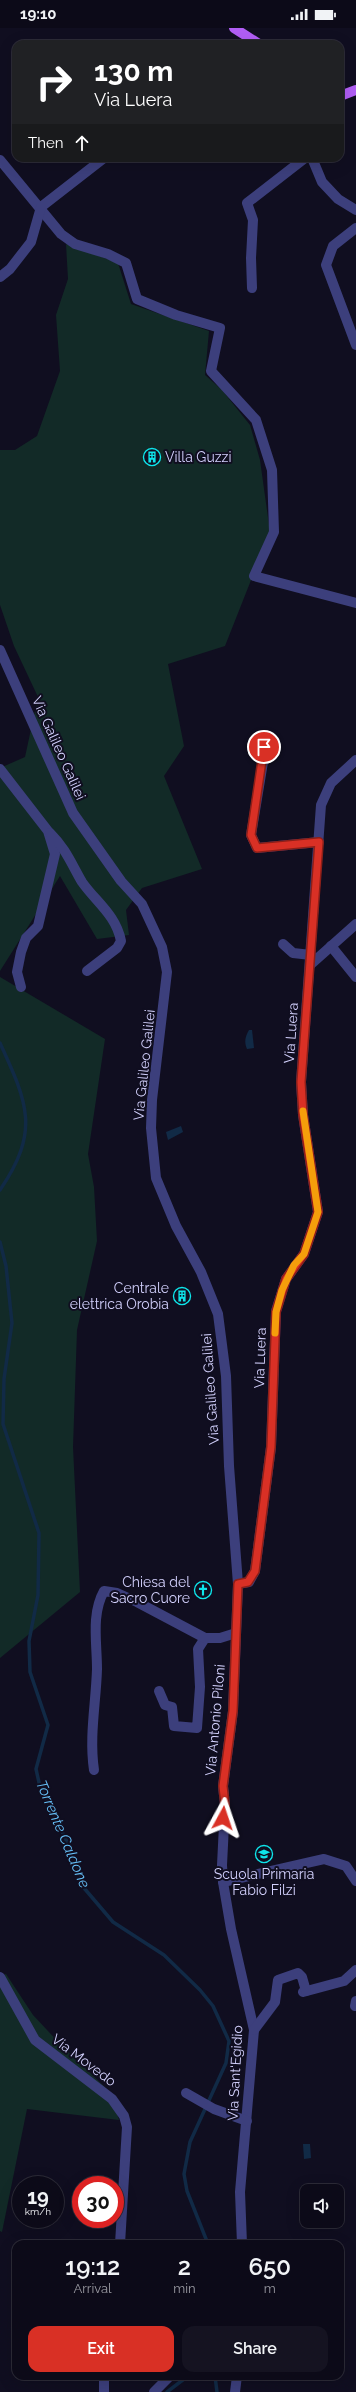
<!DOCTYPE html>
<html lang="en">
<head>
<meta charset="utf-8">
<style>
  body { margin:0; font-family:Raleway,sans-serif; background:#151321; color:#f1f3f6; height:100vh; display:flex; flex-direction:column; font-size:15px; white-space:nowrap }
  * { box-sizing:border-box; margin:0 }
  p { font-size:13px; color:#9a9aa2 }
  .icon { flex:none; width:22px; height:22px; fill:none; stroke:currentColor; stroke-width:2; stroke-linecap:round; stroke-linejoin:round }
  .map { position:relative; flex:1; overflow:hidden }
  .details { position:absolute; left:12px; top:2212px; width:332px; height:140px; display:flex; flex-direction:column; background:#0c0a18; border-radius:12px; box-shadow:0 4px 16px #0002,0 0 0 1px #2c2b37 }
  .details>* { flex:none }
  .top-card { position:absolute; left:12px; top:12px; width:332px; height:122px; border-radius:12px; box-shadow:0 4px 16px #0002,0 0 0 1px #2c2b37; background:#202124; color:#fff; overflow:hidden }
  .controls { position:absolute; left:300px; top:2156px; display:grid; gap:8px }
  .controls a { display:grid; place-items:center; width:44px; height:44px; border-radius:8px; background:#0c0a18; box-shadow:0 4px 16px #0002,0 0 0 1px #2c2b37; font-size:20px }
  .speed { position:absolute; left:12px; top:2148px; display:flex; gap:8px; font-size:20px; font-weight:700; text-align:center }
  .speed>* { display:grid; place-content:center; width:52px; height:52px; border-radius:50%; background:#0c0a18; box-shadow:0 4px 16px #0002,0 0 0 1px #2c2b37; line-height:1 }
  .speed small { font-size:10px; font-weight:400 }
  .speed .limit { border:6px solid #d22; background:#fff; color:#111 }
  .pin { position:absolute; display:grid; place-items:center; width:34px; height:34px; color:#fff; margin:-17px; border:2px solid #fff; border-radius:50%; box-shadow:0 1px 4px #0007 }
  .me { position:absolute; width:44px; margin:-22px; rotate:5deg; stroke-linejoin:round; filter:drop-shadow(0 0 3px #0008) }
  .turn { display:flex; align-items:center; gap:14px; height:84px; padding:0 16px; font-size:18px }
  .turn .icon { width:52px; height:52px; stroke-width:2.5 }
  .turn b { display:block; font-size:28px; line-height:34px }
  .then { display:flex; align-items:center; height:38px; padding:0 16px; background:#0003; gap:8px; font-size:15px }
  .eta { display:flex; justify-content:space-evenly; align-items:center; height:68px; text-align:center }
  .eta b { font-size:24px; font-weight:600; line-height:28px }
  .button { display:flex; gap:8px; margin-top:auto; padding:8px 16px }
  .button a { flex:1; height:46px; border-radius:12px; background:#d93025; color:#fff; font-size:16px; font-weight:600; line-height:46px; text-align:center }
  .button a+a { background:#151321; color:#f1f3f6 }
  .status { display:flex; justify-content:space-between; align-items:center; height:28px; padding:0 20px; background:#0c0a18; direction:ltr }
  .status svg { height:11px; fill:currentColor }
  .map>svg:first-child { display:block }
  .green { fill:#122a27 }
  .water { fill:#112a46 }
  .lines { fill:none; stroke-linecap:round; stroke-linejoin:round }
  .stream { stroke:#112a46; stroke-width:3.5 }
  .minor { stroke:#3c3f7c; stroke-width:10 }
  .major { stroke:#b15ef5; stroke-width:10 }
  .route-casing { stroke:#8d1f18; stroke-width:10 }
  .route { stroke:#d93025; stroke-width:7 }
  .slow { stroke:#f59e0b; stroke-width:7 }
  .labels { text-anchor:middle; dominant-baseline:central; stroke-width:4; stroke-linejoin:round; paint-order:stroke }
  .poi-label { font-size:14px; fill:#d2d0fc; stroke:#100e20; text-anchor:end }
  .street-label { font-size:14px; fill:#d2d0fc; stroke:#100e20 }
  .water-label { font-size:15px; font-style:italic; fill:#65bef6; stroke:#100e20 }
</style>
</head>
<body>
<div class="status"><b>19:10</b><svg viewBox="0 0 49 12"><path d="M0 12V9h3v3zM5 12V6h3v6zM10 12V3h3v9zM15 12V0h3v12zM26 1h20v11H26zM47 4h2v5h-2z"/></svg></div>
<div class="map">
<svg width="356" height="2364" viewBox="0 0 356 2364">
  <rect width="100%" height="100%" fill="#100e20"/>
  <g class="green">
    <polygon points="66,216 118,235 131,276 209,303 205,347 222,362 250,397 260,432 270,504 225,618 168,636 184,718 164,748 202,841 142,860 126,882 129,907 97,911 60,848 0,943 0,740 25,729 38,669 14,618 0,577 0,422 15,422 37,408 60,343 56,287 68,251"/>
    <polygon points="0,949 105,1011 88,1126 94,1159 97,1213 77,1302 73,1419 80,1564 0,1630"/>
    <polygon points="6,1946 33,1987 62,2018 111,2065 119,2092 27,2081 2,2204 0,2203 0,1949"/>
  </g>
  <g class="water">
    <path d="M249 1002H252L254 1020 247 1021C244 1014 245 1009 249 1002Z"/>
    <polygon points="181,1098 183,1104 168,1112 166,1104"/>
    <polygon points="303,2116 310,2116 311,2130 304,2131"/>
  </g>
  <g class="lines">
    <g class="stream">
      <path d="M0 1015C28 1076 40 1103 0 1162"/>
      <polyline points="0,1214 6,1238 12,1295 4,1351 3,1396 39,1505 38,1567 29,1613 30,1644 48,1697 36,1741 40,1759 76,1832 84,1860 113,1894 164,1927 200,1962 213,1978 229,2013 226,2035 190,2114 184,2146 187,2163 208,2216"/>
      <polyline points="215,2348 217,2364"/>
      <polyline points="167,2364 188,2348"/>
    </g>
    <g class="minor">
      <polyline points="312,130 322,154 338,171 356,182"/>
      <polyline points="0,132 61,206 75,216 108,226 126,235 137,271 176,287 220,300 211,343 256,392 272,442 274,504 254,548 356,575"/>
      <polyline points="356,200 333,218 326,237 356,317"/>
      <polyline points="0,249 10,241 31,214 41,179 104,130"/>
      <polyline points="252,260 251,230 253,192 247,175 305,130"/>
      <polyline points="0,622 73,785 121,853 142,876 162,919 167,944 152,1072 151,1100 156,1150 176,1198 201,1244 218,1286 226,1348 229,1438 238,1556 233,1683 223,1758 225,1777 222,1837 223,1854 231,1901 254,2002 240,2164 242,2216"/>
      <polyline points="264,709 264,728 251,807 257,820 319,814"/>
      <polyline points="0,741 48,803 55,826 38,898 26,910 21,924 17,944 21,959"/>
      <path d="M50 805C66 821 71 835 82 854 96 874 116 887 121 913L117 920 87 943"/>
      <polyline points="283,916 293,925 311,927"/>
      <polyline points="331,918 356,949"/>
      <polyline points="310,937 356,896"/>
      <polyline points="238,1556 249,1554 255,1543 271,1419 276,1283 286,1251 304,1226 318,1184 303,1087 301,1054 321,777 331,755 356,732"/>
      <polyline points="159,1663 165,1677 172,1679 174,1698 197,1700 200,1659 198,1621 205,1610"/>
      <path d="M94 1742C89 1708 96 1675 97 1641 97 1615 91 1586 104 1563L117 1565 137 1574 205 1610H220L236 1605"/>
      <polyline points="223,1854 324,1831 346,1838 356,1853"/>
      <polyline points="0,1949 35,2012 112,2071 124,2088 127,2099 120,2216"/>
      <polyline points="303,1964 344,1953 356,1942"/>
      <polyline points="355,1978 356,1973"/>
      <polyline points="254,2002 275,1974 278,1952 298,1945 302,1949 306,1963"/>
      <polyline points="186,2065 214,2081 247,2093"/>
      <polyline points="104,2364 104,2348"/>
      <polyline points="154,2364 170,2348"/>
      <polyline points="235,2364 237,2348"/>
    </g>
    <g class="major">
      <polyline points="234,0 259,16"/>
      <polyline points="340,68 356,62"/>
    </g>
  </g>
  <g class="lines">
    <g class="route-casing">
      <polyline id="route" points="223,1790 225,1777 223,1758 233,1683 238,1556 248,1554 255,1543 271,1419 276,1284 286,1251 304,1226 318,1184 303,1087 301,1054 319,814 257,820 251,807 264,719"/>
    </g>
    <use href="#route" class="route"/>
    <polyline class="slow" points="275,1305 276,1284 282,1262 294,1237 304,1226 318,1184 303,1083"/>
  </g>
  <defs>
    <g id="building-ring" transform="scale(0.9)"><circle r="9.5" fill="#100e20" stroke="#0ee5ea" stroke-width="1.5"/><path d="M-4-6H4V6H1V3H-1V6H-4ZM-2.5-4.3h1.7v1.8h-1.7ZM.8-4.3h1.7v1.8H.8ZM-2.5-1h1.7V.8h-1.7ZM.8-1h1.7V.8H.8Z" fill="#0ee5ea"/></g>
    <g id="church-ring" transform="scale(0.9)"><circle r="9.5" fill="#100e20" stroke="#0ee5ea" stroke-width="1.5"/><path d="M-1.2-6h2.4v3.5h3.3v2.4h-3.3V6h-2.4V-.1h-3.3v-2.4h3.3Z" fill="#0ee5ea"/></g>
    <g id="school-ring" transform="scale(0.9)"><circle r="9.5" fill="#100e20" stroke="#0ee5ea" stroke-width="1.5"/><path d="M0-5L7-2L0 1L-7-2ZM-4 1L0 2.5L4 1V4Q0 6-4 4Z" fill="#0ee5ea"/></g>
  </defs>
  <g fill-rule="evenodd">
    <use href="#building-ring" x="152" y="429"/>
    <use href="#building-ring" x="182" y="1268"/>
    <use href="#church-ring" x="203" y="1562"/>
    <use href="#school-ring" x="264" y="1826"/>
  </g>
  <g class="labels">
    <g class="poi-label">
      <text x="165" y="429" text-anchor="start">Villa Guzzi</text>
      <text x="169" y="1260">Centrale<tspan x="169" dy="16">elettrica Orobia</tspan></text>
      <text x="190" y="1554">Chiesa del<tspan x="190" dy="16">Sacro Cuore</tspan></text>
      <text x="264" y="1846" text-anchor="middle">Scuola Primaria<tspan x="264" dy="16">Fabio Filzi</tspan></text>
    </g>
    <g class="street-label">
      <text transform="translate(59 720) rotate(66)">Via Galileo Galilei</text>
      <text transform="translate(291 1005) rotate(-86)">Via Luera</text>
      <text transform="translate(144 1037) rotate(-84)">Via Galileo Galilei</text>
      <text transform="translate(260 1330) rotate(-88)">Via Luera</text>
      <text transform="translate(210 1361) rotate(-94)">Via Galileo Galilei</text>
      <text transform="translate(215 1692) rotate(-85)">Via Antonio Piloni</text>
      <text transform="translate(84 2032) rotate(37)">Via Movedo</text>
      <text transform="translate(235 2045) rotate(-87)">Via Sant'Egidio</text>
    </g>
    <g class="water-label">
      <text transform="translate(63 1806) rotate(67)">Torrente Caldone</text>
    </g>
  </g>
</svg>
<div class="controls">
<a><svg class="icon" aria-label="sound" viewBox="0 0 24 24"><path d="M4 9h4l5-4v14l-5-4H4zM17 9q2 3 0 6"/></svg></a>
</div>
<div class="speed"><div>19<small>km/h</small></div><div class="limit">30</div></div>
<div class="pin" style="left:264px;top:719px;background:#d93025"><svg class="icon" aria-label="arrive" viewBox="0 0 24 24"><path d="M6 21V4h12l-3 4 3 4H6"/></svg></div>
<svg class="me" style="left:223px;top:1790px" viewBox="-20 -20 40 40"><path d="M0-17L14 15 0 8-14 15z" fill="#d93025" stroke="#fff" stroke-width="4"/></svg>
<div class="top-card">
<div class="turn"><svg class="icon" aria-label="right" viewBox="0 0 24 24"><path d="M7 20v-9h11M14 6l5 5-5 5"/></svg><div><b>130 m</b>Via Luera</div></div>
<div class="then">Then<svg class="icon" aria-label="ahead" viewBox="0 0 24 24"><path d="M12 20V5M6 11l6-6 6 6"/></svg></div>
</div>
<section class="details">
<div class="eta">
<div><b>19:12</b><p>Arrival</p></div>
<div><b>2</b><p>min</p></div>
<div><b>650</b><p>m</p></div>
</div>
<div class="button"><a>Exit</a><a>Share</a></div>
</section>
</div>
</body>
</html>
